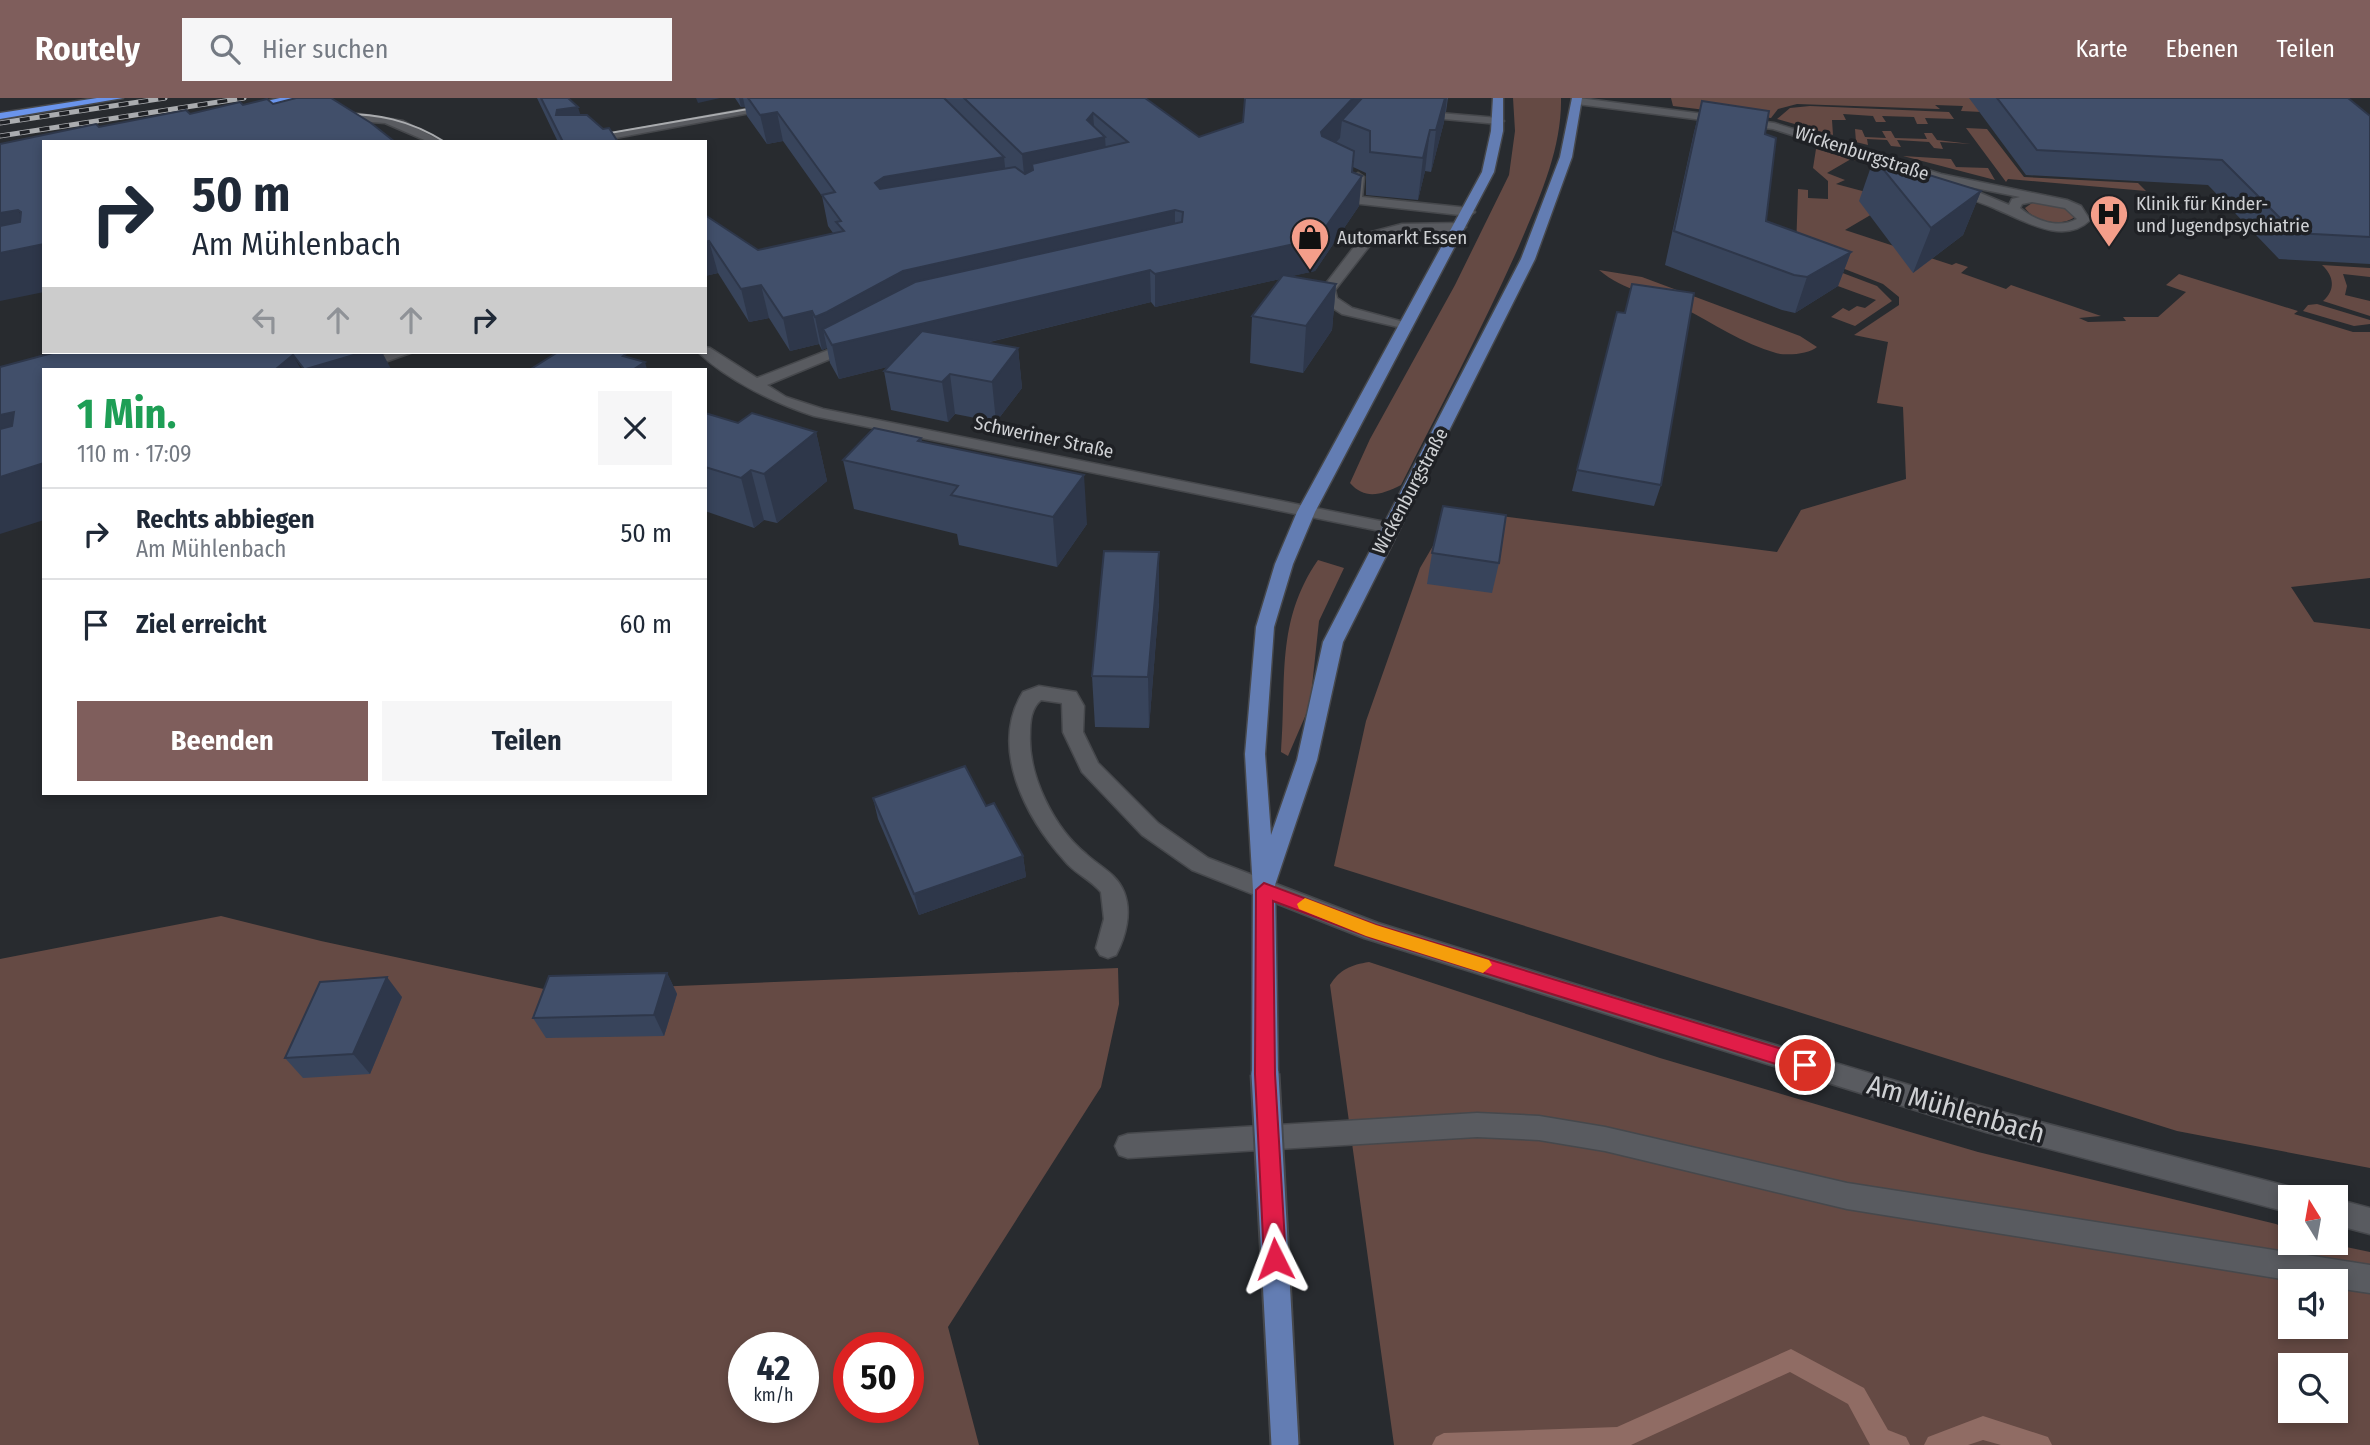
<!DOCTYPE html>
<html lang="de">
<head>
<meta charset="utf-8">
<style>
  body { margin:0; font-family:"Fira Sans Condensed",sans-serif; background:#f6f6f7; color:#1f2937; height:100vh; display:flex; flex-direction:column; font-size:26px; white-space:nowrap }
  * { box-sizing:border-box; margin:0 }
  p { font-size:23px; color:#747a83 }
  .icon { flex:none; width:38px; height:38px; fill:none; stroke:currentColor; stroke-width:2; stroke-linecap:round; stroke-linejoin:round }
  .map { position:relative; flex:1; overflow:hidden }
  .panel { position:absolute; left:42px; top:270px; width:665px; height:427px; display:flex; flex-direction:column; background:#fff; border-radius:0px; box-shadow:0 4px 10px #0003 }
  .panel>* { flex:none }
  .banner { position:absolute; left:42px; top:42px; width:665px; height:214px; border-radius:0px; box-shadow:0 4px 10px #0003; background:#fff; color:#1f2937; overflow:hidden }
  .needle { width:46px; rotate:349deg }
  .controls { position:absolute; left:2278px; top:1087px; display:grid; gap:14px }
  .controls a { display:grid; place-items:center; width:70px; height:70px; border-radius:0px; background:#fff; box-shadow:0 4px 10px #0003; font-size:35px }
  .speed { position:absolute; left:728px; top:1234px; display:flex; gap:14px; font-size:35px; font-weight:700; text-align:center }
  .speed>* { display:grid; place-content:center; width:91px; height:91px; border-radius:50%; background:#fff; box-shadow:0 4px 10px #0003; line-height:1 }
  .speed small { font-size:18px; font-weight:400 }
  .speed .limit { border:10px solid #d22; background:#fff; color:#111 }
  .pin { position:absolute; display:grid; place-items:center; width:60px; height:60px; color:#fff; margin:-30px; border:4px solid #fff; border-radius:50%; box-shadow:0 2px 7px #0007 }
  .me { position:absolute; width:77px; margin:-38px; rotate:357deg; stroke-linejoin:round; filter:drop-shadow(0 0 5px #0008) }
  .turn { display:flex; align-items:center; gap:24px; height:147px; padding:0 35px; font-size:32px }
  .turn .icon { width:91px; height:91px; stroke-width:2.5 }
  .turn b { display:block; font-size:49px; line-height:60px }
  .lanes { display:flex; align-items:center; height:66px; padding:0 35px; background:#0003; justify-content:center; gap:35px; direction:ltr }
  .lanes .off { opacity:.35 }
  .round { display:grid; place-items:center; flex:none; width:74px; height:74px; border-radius:0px; background:#f6f6f7 }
  .overview { display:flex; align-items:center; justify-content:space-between; height:119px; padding:0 35px }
  h1 { font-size:42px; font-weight:700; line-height:52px; color:#1e9e55 }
  .cta { display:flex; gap:14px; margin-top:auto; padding:14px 35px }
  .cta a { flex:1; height:80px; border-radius:0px; background:#7f5e5c; color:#fff; font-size:28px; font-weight:700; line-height:80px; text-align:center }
  .cta a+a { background:#f6f6f7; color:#1f2937 }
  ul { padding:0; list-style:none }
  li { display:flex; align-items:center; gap:21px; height:91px; padding:0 35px; border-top:2px solid #e0e1e3 }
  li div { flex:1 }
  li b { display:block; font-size:26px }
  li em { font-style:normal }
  header { display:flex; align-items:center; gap:42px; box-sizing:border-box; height:98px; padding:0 35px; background:#7f5e5c; color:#fff }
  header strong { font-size:33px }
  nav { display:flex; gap:38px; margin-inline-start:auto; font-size:24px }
  .search { width:490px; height:63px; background:#f6f6f7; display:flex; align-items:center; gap:18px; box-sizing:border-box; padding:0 24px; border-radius:0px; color:#747a83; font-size:26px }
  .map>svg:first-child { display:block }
  .green { fill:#654a44; fill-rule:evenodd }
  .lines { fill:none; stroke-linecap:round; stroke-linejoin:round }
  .stream { fill:#906c64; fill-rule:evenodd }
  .minor-casing { stroke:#46484c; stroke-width:3 }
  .major-casing { stroke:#46484c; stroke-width:3 }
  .highway-casing { stroke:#46484c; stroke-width:3 }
  .minor { fill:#595b60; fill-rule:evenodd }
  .major { fill:#637db3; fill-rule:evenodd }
  .highway { fill:#6a94eb; fill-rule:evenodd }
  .tram { stroke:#aaacaf; stroke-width:2 }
  .rail-casing { stroke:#aaacaf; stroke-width:5 }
  .rail { stroke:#1f2125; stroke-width:3.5; stroke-dasharray:10; stroke-linecap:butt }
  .major-bridge-casing { stroke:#46484c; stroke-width:31; stroke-linecap:butt }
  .major-bridge { stroke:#637db3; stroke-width:27 }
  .wall { fill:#38445b }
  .shaded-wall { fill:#2e374a }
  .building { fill:#414f6a; stroke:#2e374a; stroke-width:2 }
  .route { fill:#e11d48; stroke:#92132f; stroke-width:2 }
  .slow { fill:#f59e0b }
  .labels { text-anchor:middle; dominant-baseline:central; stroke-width:7; stroke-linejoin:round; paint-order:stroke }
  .far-street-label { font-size:19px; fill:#cfd1d4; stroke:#1f2125 }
  .far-poi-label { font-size:19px; fill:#cfd1d4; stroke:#1f2125; text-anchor:start }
  .near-street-label { font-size:28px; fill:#cfd1d4; stroke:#1f2125 }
</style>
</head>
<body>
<header>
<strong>Routely</strong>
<div class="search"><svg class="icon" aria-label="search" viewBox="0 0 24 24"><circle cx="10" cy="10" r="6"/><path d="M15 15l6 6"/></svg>Hier suchen</div>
<nav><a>Karte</a><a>Ebenen</a><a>Teilen</a></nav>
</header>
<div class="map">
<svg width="2370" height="1347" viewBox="0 0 2370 1347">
  <rect width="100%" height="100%" fill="#282b2f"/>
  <g class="green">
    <path d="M1513 0H1561C1562 51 1539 101 1519 148 1483 229 1441 308 1401 387 1381 397 1365 402 1350 385L1370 341 1455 187 1509 77 1515 33Z"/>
    <polygon points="1671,0 2044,0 2240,26 1961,13 1963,8 1935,7 1940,11 1938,11 1797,6 1778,11 1771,20 1673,8"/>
    <polygon points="1810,8 1949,14 1954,21 1925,20 1928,26 1917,26 1914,19 1882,18 1886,24 1876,24 1873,18 1843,16 1846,22 1832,22 1833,37 1777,21 1790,10"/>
    <polygon points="1966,30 1987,31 2024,79 2138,85 2146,93 2008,81 2006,84"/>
    <polygon points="1855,31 1862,32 1865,39 1886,40 1882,33 1891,33 1895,40 1927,41 1924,35 1932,35 1937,42 1971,46 1940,44 1943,51 1934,50 1929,44 1897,42 1901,49 1891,48 1887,42 1867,41 1868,47 1856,44"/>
    <polygon points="1816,51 1871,67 1851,61 1827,75 1845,82 1836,86 1896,102 1845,132 1952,167 1956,165 1968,169 1961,175 2006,191 2011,187 2101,218 2079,220 2088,224 2126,223 2123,219 2158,219 2186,194 2166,187 2179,176 2298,213 2294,216 2353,234 2370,234 2370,480 2291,489 2314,524 2370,531 2370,1070 2177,1033 1334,768 1366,623 1420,470 1454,412 1777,454 1801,412 1906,381 1903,309 1877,305 1888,244 1854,237 1899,207 1899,199 1883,186 1796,152 1798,91 1808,92 1808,100 1828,101 1828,83 1813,70"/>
    <polygon points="1903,58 1951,61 1956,69 1988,70 1995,82"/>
    <path d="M2032 105C2048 103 2065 107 2075 119 2062 129 2034 124 2025 110Z"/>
    <polygon points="1787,154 1877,188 1892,203 1855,228 1831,219 1843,210 1849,213 1857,208 1865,210 1876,202 1835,187"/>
    <path d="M2322 167 2370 170V179L2343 176 2347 188 2345 197 2370 203V218L2323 203C2336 192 2334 178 2322 167Z"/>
    <path d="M1599 172 1642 179 1800 238 1817 249C1809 256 1787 258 1776 255 1743 246 1713 225 1683 210 1654 197 1624 193 1599 172Z"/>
    <polygon points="2317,206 2370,222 2370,226 2354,228 2303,213 2308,207"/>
    <path d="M1318 462 1344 470 1319 523 1310 607 1288 658 1281 654C1287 583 1275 524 1318 462Z"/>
    <path d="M221 818 321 843 553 893 1118 870 1119 906 1101 989 948 1229 979 1347H0V861ZM744 1250H803V1309H744ZM849 1250H908V1309H849Z"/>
    <path d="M1369 864 1660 960 1978 1054 2276 1126 2291 1133V1144L2327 1145 2370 1154V1347H1394L1330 887C1340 871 1351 867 1369 864ZM2291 1183H2336V1228H2291ZM2291 1267H2336V1312H2291Z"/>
  </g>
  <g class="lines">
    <g class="stream">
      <polygon points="1791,1251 1864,1290 1888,1332 1906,1339 1910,1347 1870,1347 1848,1306 1790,1274 1631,1347 1432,1347 1436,1339 1444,1335 1617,1329"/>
      <polygon points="1983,1318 2048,1339 2052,1347 2001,1347 1983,1342 1968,1347 1924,1347 1928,1339"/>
    </g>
    <g class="minor-casing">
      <g id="minor">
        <polygon points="807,0 831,0 594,44 567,44"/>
        <path d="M1579 0 1774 25 1941 76 2067 102 2081 108 2090 122C2064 148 2023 122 1996 111 1983 105 1966 101 1956 92L1966 89 2009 107 2012 101 2020 99 1935 82 1773 31 1577 6 1572 3ZM2032 104 2065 110 2077 121C2059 131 2035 123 2020 110L2022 106Z"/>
        <polygon points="1416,13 1498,20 1504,23 1498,26 1412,18 1410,16"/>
        <polygon points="346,14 403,23 443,44 429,44 385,25 331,21 325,18"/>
        <polygon points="1358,75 1364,79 1362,99 1469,110 1475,114 1469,118 1352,105 1352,79"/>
        <polygon points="1402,126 1460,125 1466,129 1460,133 1402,134 1374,142 1335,192 1337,200 1352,210 1411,226 1411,232 1342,216 1325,205 1321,192 1364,136"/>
        <path d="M854 242 859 243V249L767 287 786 299 823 311 1390 425 1399 430 1390 435 814 318C776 306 727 282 698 254H705V249L710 250 757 280Z"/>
        <polygon points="391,254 413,254 365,271 343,271"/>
        <path d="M1039 588 1076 594 1084 608 1083 634 1098 665 1158 725 1208 760 1378 825 1645 908 1986 1010 2291 1089 2301 1093 2303 1099H2291V1115L1986 1034 1645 928 1364 840 1192 772 1142 737 1082 674 1063 634 1062 605 1041 602C1031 610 1030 624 1030 636 1028 678 1054 730 1086 756 1100 769 1116 775 1124 794 1132 814 1126 838 1116 857L1108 860 1100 857 1096 850 1104 821 1101 794C1090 781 1074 775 1064 762 1025 719 989 649 1023 594Z"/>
        <polygon points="1477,1015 1539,1018 1605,1029 1847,1085 2370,1167 2370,1195 2336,1190 2336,1183 2295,1183 1847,1111 1605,1053 1539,1042 1477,1039 1128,1060 1119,1057 1115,1048 1119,1039 1128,1036"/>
        <polygon points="2336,1101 2370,1110 2370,1136 2336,1127"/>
      </g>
    </g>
    <g class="major-casing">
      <polygon id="major" points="1493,0 1503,0 1503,33 1494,74 1315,414 1293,466 1274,529 1265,656 1271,737 1297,662 1323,544 1521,161 1560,59 1572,0 1582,0 1572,59 1535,161 1343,544 1317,662 1275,787 1278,976 1274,984 1265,987 1256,984 1252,976 1253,792 1245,656 1256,529 1275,466 1297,414 1482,74 1491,33"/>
    </g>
    <g class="highway-casing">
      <g id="highway">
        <polygon points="97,0 123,0 0,21 0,15"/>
        <polygon points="280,0 305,0 244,12 239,9"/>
      </g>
    </g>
    <use href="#minor" class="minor"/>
    <use href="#major" class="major"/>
    <use href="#highway" class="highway"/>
    <g class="tram">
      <path d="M336 16C377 15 410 22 445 44"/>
      <polyline points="558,44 766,8"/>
    </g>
    <g class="rail-casing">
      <g id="rail">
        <polyline points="0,25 165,0"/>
        <polyline points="0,38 244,0"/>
      </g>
    </g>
    <use href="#rail" class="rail"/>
    <g class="major-bridge-casing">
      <polyline id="major-bridge" points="1265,976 1285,1347"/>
    </g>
    <use href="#major-bridge" class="major-bridge"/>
  </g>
  <g class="wall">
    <polygon points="537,0 568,0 580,17 618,44 558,44"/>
    <polygon points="735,0 1145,0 1199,39 1243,24 1245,0 1448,0 1446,14 1445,14 1444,24 1431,74 1425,73 1418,102 1366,97 1366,75 1353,69 1352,74 1359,108 1315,173 1291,178 1336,186 1332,232 1303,275 1250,265 1252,218 1280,181 1155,209 1151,204 986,245 1018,250 1022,290 996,324 955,316 948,324 891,312 884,273 887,269 839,281 830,265 827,250 822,252 819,246 790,253 769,220 749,224 718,175 705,178 706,119 758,152 833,135 828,128 822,98 783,43 767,46 747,18 745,9 741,9"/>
    <polygon points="1969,0 2348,0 2370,18 2370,166 2279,161 2208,87 2026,77"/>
    <polygon points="1702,3 1766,123 1851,154 1838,188 1795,215 1782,212 1665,167 1694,34"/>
    <polygon points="1874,60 1981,93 1963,137 1913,175 1859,103"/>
    <polygon points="1617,214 1661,387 1654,408 1572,393"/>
    <polygon points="705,315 738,325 816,334 827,383 777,425 764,422 754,430 705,413"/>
    <polygon points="921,340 922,344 1087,426 1057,469 959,447 957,436 854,411 843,362"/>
    <polygon points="1432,455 1499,465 1492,495 1427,486"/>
    <polygon points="1159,504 1149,630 1095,629 1092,578"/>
    <polygon points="873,700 986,708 1023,758 1026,779 919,817 878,721"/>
    <polygon points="667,875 677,896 664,938 546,940 533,920"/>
    <polygon points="402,899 370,976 303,980 285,960"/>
  </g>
  <g class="shaded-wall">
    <polygon points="696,0 720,0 698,5"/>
    <polygon points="739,0 743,0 745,9 741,9"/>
    <polygon points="1353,0 1386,0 1342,22 1340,40 1319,63 1321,34"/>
    <polygon points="1445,0 1447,0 1444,24 1431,74 1436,32"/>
    <polygon points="578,9 587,38 556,17 557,12"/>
    <polygon points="777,14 783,43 767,46 760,17"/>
    <polygon points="1093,15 1095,41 1105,39 1107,68 1025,86 1022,56 1087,22"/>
    <polygon points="1430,32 1425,73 1418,102 1423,60"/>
    <polygon points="1004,59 1007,89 880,115 875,85 884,79"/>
    <polygon points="1362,78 1359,108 1315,173 1155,209 1155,176"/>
    <polygon points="1981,93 1963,137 1913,175 1931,130"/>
    <polygon points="18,112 40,147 44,146 44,194 0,203 0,115"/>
    <polygon points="1175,112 1175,143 1150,172 1151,204 839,281 832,247 823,231 827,250 822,252 815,219 903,173"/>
    <polygon points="709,143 718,175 705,178 705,144"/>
    <polygon points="1851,154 1838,188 1795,215 1807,179"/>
    <polygon points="1336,186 1332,232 1303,275 1306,228"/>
    <polygon points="761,187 769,220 749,224 741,191"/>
    <polygon points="812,213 819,246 790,253 783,220"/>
    <polygon points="1018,250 1022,290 996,324 992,284"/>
    <polygon points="332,254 382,254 391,271 306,271"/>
    <polygon points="293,257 301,271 276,271"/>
    <polygon points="645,264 647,271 634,271"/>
    <polygon points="950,276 955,316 948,324 942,284"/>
    <polygon points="14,314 44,356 0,371 0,317"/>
    <polygon points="816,334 827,383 777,425 764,376"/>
    <polygon points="44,365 44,422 0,436 0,379"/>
    <polygon points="751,372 764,422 754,430 741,380"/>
    <polygon points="1084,377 1087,426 1057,469 1053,419"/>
    <polygon points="1159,454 1159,504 1149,630 1148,579"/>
    <polygon points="1023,758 1026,779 919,817 914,796"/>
    <polygon points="667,875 677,896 664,938 654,917"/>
    <polygon points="387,879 402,899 370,976 353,956"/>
  </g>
  <g class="building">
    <polygon points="296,0 331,0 371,25 395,44 44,44 44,146 0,155 0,128 20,124 21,114 18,112 0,115 0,46 96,26 99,29 186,12 190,16 240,4 243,7 267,1 273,6"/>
    <polygon points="541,0 568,0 578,9 557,12 556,17 587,17 603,31 609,30 618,44 563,44"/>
    <polygon points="748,0 944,0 1004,59 884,79 875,85 880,91 1015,69 1025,76 1033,72 1032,66 1128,44 1093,15 1087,22 1105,39 1022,56 964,0 1145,0 1199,39 1243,24 1245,0 1353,0 1321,34 1322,38 1354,53 1352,74 1362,78 1317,141 1155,176 1150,172 832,247 823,231 915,184 1182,124 1183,114 1175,112 903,173 827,214 815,219 812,213 783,220 761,187 741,191 709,143 705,144 705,117 758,152 844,133 836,124 841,123 822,97 835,94 777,14 760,17"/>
    <polygon points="1362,0 1445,0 1436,32 1430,32 1423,60 1370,54 1370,33 1342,22"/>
    <polygon points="1997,0 2348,0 2370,18 2370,139 2295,135 2222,62 2037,52"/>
    <polygon points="1702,3 1769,13 1765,36 1776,40 1766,123 1851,154 1807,179 1794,177 1674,133"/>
    <polygon points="1874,60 1981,93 1931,130"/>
    <polygon points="1283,177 1336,186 1306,228 1252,218"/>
    <polygon points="1632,186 1694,195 1661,387 1577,372 1617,214 1625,215"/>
    <polygon points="922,233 1018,250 992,284 950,276 942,284 884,273"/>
    <polygon points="56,254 364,254 306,271 304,271 293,257 276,271 44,271 44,365 0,379 0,331 12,328 14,314 0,317 0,269"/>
    <polygon points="558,254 628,254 623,258 645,264 634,271 531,271"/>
    <polygon points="705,315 738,325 752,315 816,334 764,376 751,372 741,380 705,369"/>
    <polygon points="874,330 921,340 918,343 1084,377 1053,419 951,397 958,388 843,362"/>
    <polygon points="1443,408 1506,417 1499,465 1432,455"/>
    <polygon points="1104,453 1159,454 1148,579 1092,578"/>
    <polygon points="965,668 986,708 994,705 1023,758 914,796 873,700"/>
    <polygon points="667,875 654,917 533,920 549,878"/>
    <polygon points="387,879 353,956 285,960 320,884"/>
  </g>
  <polygon class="route" points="1264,785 1376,827 1805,958 1812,961 1815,967 1812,972 1805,975 1372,840 1273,803 1275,976 1286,1161 1283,1169 1275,1172 1268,1169 1264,1161 1255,976 1256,792"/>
  <polygon class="slow" points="1305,800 1376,827 1489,862 1492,867 1483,875 1366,838 1299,811 1297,806"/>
  <defs>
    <g id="hospital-pin" transform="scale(2.0125)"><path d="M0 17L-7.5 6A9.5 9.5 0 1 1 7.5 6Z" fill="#f49e8a" stroke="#1f2125"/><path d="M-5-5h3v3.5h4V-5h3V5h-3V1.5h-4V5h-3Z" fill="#111"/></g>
    <g id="shop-pin" transform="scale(2.0125)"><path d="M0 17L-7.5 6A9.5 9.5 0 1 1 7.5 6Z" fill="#f49e8a" stroke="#1f2125"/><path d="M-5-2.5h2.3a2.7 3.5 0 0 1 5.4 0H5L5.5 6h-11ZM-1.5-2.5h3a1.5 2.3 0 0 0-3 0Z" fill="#111"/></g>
  </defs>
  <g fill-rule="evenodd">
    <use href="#hospital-pin" x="2109" y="116"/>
    <use href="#shop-pin" x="1310" y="139"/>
  </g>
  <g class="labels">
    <g class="far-street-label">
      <text transform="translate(1862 55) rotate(18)">Wickenburgstraße</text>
      <text transform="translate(1044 339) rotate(12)">Schweriner Straße</text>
      <text transform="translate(1410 393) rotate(-62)">Wickenburgstraße</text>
    </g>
    <g class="far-poi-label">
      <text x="2136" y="105">Klinik für Kinder-<tspan x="2136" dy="22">und Jugendpsychiatrie</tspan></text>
      <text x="1337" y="139">Automarkt Essen</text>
    </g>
    <g class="near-street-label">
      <text transform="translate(1956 1011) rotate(16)">Am Mühlenbach</text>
    </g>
  </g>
</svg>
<div class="controls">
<a><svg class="needle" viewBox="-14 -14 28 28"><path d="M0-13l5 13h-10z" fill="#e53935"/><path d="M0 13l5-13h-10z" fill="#747a83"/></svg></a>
<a><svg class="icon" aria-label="sound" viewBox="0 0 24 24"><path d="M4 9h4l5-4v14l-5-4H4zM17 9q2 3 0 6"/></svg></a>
<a><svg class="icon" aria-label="search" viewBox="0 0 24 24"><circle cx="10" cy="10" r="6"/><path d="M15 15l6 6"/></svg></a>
</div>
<div class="speed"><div>42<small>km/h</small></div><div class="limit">50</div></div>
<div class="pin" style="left:1805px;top:967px;background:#d93025"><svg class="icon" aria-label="arrive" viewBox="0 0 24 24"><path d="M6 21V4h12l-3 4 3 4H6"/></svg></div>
<svg class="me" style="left:1275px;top:1161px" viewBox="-20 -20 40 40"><path d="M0-17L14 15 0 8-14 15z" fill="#e11d48" stroke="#fff" stroke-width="4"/></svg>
<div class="banner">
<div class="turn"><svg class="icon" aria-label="right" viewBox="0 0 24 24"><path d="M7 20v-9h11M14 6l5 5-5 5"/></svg><div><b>50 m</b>Am Mühlenbach</div></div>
<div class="lanes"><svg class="icon off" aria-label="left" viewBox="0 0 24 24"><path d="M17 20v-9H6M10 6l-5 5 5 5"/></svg><svg class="icon off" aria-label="ahead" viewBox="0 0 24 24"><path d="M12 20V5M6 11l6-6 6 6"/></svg><svg class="icon off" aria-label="ahead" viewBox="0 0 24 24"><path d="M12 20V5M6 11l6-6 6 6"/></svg><svg class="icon" aria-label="right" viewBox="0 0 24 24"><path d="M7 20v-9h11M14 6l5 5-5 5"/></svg></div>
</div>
<section class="panel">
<div class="overview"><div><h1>1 Min.</h1><p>110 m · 17:09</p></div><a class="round"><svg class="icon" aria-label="close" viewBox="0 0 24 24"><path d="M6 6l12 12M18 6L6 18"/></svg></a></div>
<ul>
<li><svg class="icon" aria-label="right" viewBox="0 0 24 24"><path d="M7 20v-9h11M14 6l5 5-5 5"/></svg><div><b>Rechts abbiegen</b><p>Am Mühlenbach</p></div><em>50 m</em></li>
<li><svg class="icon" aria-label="arrive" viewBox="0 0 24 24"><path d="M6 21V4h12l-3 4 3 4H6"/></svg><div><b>Ziel erreicht</b></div><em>60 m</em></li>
</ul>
<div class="cta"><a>Beenden</a><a>Teilen</a></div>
</section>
</div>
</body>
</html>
